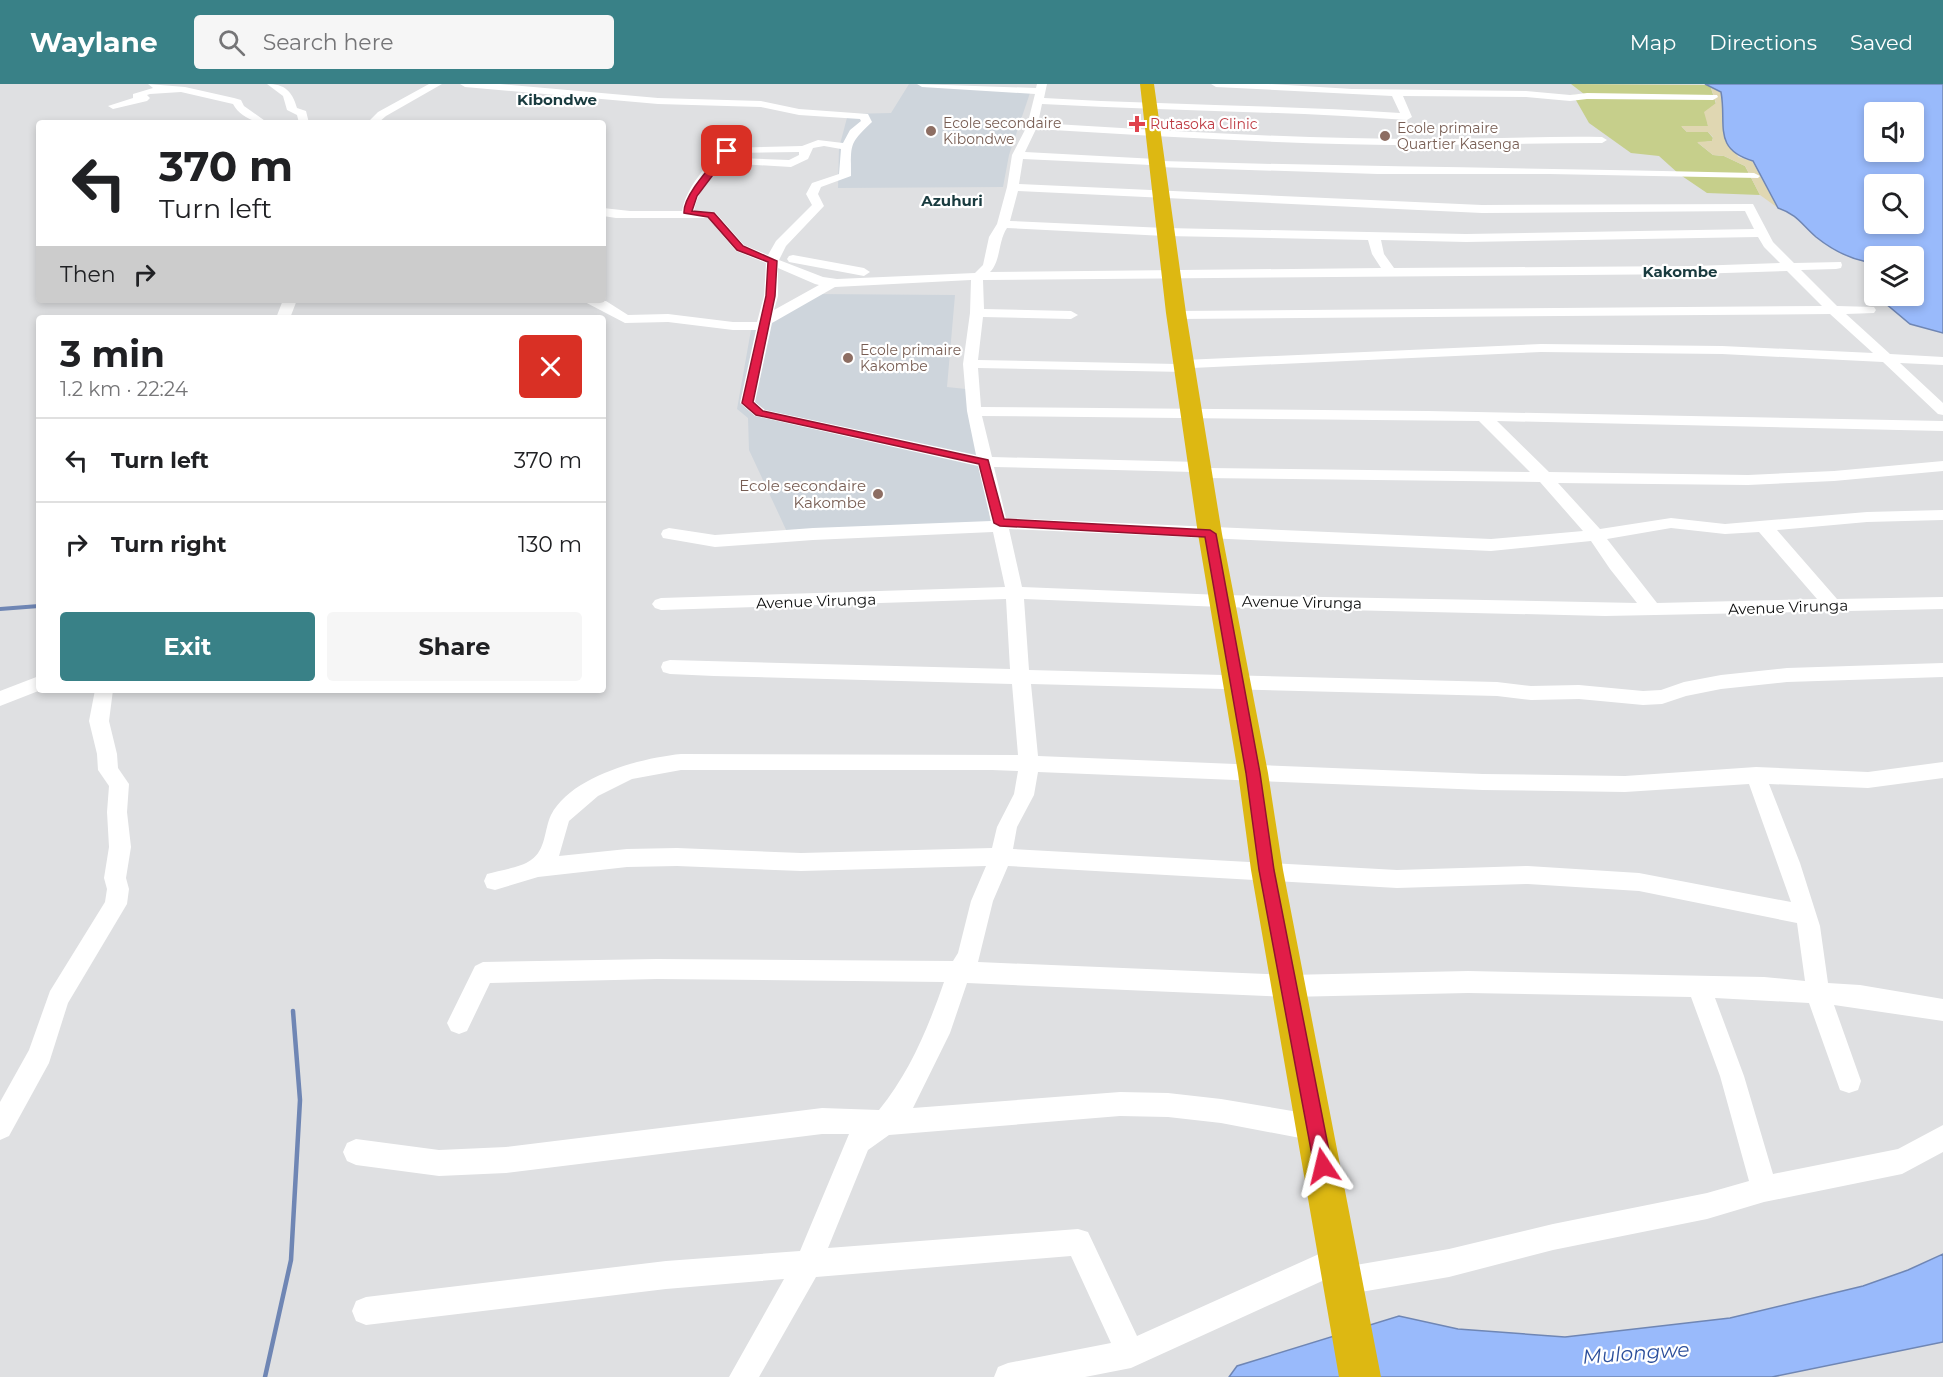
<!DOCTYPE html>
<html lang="en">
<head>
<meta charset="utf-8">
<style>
  body { margin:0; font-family:Montserrat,sans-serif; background:#f6f6f6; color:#202124; height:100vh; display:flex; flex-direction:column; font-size:22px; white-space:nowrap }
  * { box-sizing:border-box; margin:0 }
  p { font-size:20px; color:#757577 }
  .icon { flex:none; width:33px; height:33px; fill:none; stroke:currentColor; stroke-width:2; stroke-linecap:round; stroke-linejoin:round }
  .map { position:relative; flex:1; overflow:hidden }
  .side { position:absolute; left:36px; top:231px; width:570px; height:378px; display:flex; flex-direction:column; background:#fff; border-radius:6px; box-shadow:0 3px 9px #0003 }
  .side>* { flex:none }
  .guide { position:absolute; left:36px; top:36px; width:570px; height:183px; border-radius:6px; box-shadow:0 3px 9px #0003; background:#fff; color:#202124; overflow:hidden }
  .buttons { position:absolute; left:1864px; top:18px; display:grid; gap:12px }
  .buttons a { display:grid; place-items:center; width:60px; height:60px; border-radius:6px; background:#fff; box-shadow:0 3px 9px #0003; font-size:30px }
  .pin { position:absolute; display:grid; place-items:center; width:51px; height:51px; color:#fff; margin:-26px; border-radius:12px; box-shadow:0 3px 9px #0006 }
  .me { position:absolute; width:66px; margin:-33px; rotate:350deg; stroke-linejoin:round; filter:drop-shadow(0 0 4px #0008) }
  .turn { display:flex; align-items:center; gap:21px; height:126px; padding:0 24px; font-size:27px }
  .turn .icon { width:78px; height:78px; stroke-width:2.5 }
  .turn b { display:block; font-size:42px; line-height:51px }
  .then { display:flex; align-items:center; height:57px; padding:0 24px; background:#0003; gap:12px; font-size:22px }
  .round { display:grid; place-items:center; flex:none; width:63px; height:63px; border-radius:6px; background:#f6f6f6 }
  .summary { display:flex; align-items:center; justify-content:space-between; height:102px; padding:0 24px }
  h1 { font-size:36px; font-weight:700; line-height:45px }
  .button { display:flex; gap:12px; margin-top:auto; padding:12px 24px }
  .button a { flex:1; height:69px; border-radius:6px; background:#398187; color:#fff; font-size:24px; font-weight:700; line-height:69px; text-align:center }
  .button a+a { background:#f6f6f6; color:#202124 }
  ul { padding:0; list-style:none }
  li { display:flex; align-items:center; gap:18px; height:84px; padding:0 24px; border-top:2px solid #e0e0e0 }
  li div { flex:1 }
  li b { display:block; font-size:22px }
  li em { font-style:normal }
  header { display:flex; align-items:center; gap:36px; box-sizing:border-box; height:84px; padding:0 30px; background:#398187; color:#fff }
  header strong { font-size:28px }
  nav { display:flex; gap:33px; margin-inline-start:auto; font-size:21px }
  .search { width:420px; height:54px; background:#f6f6f6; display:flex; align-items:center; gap:15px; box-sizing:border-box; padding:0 21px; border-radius:6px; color:#757577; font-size:22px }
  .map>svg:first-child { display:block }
  .built { fill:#ced5dc }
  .green { fill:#c6cf8b }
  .sand { fill:#e0d7b2 }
  .water { fill:#99bafb; stroke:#6f86b4; stroke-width:1.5; fill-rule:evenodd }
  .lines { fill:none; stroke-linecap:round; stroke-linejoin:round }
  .stream-far1 { stroke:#6f86b4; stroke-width:4 }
  .stream { stroke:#6f86b4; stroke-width:4.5 }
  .minor { fill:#fff; fill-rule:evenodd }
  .highway { fill:#ddb812; fill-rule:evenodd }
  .route { fill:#e11d48; stroke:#92132f; stroke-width:1.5 }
  .health-dot { fill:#e0444e; stroke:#fff; stroke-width:2 }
  .education-dot { fill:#8d6e63; stroke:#fff; stroke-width:2 }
  .labels { text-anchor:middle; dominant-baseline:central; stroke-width:4.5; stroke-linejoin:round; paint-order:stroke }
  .far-education-label { font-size:14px; fill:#785e54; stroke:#fff; text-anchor:start }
  .far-health-label { font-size:14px; fill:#be3a42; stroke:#fff; text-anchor:start }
  .far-quarter-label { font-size:15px; font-weight:bold; fill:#193b3f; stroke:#fff }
  .education-label { font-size:15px; fill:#785e54; stroke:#fff; text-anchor:end }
  .street-label { font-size:15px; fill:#0c0d0d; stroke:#fff }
  .near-water-label { font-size:20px; font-style:italic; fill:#2d509c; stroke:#fff }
</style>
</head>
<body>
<header>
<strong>Waylane</strong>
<div class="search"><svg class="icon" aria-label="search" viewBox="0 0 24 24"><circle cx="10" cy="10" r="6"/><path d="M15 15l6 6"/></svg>Search here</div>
<nav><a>Map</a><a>Directions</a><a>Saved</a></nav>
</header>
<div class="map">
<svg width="1943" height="1293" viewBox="0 0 1943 1293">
  <rect width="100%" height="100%" fill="#dfe0e2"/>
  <g class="built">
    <polygon points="909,0 1031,6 1009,71 1003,103 838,104 839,64 848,30 891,29"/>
    <polygon points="813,210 955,211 947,303 966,305 970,341 981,380 991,441 788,450 749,366 748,334 737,325 751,246"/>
  </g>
  <polygon class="green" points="1571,0 1710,1 1716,20 1707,34 1708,42 1682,43 1687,48 1708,48 1713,54 1712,57 1698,59 1713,71 1724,72 1745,82 1760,111 1707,109 1679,90 1659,72 1631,69 1589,39 1573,11 1584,10"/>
  <polygon class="sand" points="1710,1 1721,8 1738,73 1752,77 1778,124 1760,111 1745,82 1724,72 1713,71 1697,58 1712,57 1713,53 1708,48 1687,48 1681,42 1708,42 1704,28 1716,19"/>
  <g class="water">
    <path d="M1705 0H1943V249L1910 240 1879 214 1878 212H1914V172H1875V199L1867 178C1847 174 1831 165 1816 153 1801 140 1798 131 1778 124L1753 77C1712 65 1727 40 1721 8ZM1875 28H1914V68H1875ZM1875 100H1914V140H1875Z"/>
    <polygon points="1943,1170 1943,1258 1772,1293 1229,1293 1237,1282 1399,1232 1458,1245 1565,1253 1730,1234 1863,1202 1908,1186"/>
  </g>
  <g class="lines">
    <polyline class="stream-far1" points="0,525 39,522"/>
    <polyline class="stream" points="265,1293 291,1176 300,1016 293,927"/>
    <g class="minor">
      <path d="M148 0 185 3 234 14 241 16 244 22 268 39C255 39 240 33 233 20L181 8 150 10 147 11 150 14 147 17 113 25 108 22 133 14V10L153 4Z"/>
      <path d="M267 0C285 0 292 7 297 24L306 27 309 39H299L297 31 287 26 283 12Z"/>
      <polygon points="429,0 442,0 386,32 378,39 367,39 378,28"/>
      <path d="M460 0H500L658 14 761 17 799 25 868 30 872 38C849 60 851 59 851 92L821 103 818 110 824 122 786 162 779 176 823 193 837 195 975 189 983 181 989 153 997 140 1007 103 1012 71 1027 42 1035 10 922 3 917 0 1036 4 1037 0H1047L1044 14C1163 21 1282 21 1400 29L1392 12 1216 3 1211 0H1268L1352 5 1526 7 1570 11 1587 9 1717 11 1718 13 1713 16 1587 15 1570 17 1526 13 1403 12 1412 33 1407 36C1286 27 1164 27 1042 20L1038 39C1168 47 1299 55 1429 55 1487 55 1544 52 1602 53L1607 56 1602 59C1544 59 1486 61 1428 61 1297 61 1167 53 1036 45L1025 68 1156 75 1161 77C1359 83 1556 84 1754 89L1760 92 1758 94 1549 90H1378L1156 83 1151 81 1023 75 1019 100 1482 121 1753 120 1773 158 1794 179 1841 178 1842 181 1841 184 1836 185 1801 186 1837 222 1874 223 1876 226 1874 229 1846 230 1890 270 1943 273V281L1900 279 1943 319V331L1938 330 1883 278 1722 270 1541 268 1192 284 1185 288 978 284 981 323 1428 327 1943 337V347L1497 337 1549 388 1748 391 1834 387 1943 377V387L1834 397 1748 401 1558 399 1600 445 1671 434 1725 440 1867 428 1943 426V436L1867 438 1777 446 1837 515 1943 513V525L1605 532 1222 523 1024 515 1029 586 1497 598 1531 602 1579 601 1643 607 1661 606 1684 598 1721 591 1787 584 1943 579V593L1787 598 1721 605 1686 612 1662 620 1643 621 1579 615 1531 616 1497 612 1031 600 1038 672 1483 690 1625 692 1756 683 1868 688 1943 678V694L1868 704 1769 700 1800 779 1820 842 1828 899 1860 901 1943 915V937L1834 921 1861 997 1858 1006 1849 1009 1840 1006 1809 919 1715 914 1744 992 1773 1090 1898 1065 1943 1041V1068L1902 1090 1764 1118 1707 1135 1553 1166 1449 1193 1343 1211 1333 1207 1329 1197 1331 1193 1131 1284 1085 1293H994L998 1283 1008 1279 1111 1259 1071 1172 816 1193 759 1293H729L784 1195 666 1205 366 1241 356 1237 352 1227 356 1217 366 1213 666 1177 800 1167 849 1050H822L506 1089 439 1092 356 1081 347 1077 343 1068 347 1059 356 1055 439 1066 506 1063 822 1024 879 1026C910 988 928 944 944 898L657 895 490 899 467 947 459 950 451 947 447 939 475 882 483 878 657 875 953 877 958 869 971 817 986 782 801 787 677 782 627 783 538 793 495 806 487 804 484 797 487 790C500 786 520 784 531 776 546 766 544 746 551 731 571 692 641 674 681 670L1018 671 1012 600 714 592 670 590 663 588 661 583 663 578 670 576 1010 585 1006 515 661 526 655 524 652 520 655 516 661 514 1005 503 993 448 813 456 715 463 663 454 661 450 663 446 669 444 715 451 813 444 991 437 978 382 755 332 740 319 756 246H733L668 238 625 239 581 216 606 217 628 231 668 230 733 238H757L764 212 766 179 736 167 708 134H616L603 132V124L630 127H682C686 103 708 79 725 64L802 62 818 56 843 59 850 46 861 37 860 35 799 31 761 23 658 20 465 3ZM824 62 841 65 839 90 812 99 806 110 812 121 776 157 768 171 744 161 715 128 694 127C698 105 716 83 732 69L799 68V71L789 76 739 74 733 77 739 80 791 83 808 75 813 64ZM1018 107 1482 129 1745 127 1754 145 1466 150 1165 144 1010 137ZM1007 144 1165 152 1368 156 1372 170 1381 184 990 188C1001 177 998 157 1007 144ZM1758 153 1764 163 1780 179 1694 182 1394 184 1384 170 1381 156 1466 158ZM778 184 815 200 819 201 774 226 778 212ZM1787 187 1822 222 1177 227 1170 231 1177 235 1830 230 1873 269 1722 262 1541 260 1184 276 1177 280 978 276 983 233 1071 235 1078 231 1071 227 984 225 983 196 1694 190ZM971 196 970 229 963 280 967 327 976 371 765 326 755 318 772 239 835 203ZM982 332 1479 337 1530 388 1207 384 1206 380 1200 378 992 373ZM994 383 1194 388 1195 393 1201 394 1540 398 1583 447 1491 455 1006 434ZM1671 444 1725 450 1759 448 1817 515 1657 519 1607 455ZM1009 445 1491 467 1591 457 1610 485 1637 519 1222 511 1022 503ZM681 686H992L1018 687 1014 710 997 743 992 764 801 769 677 764 627 765 559 772 569 737 598 712 632 695ZM1038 688 1483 706 1625 708 1749 700 1791 818 1639 789 1528 782 1397 786 1013 765 1017 743 1034 711ZM1008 782 1397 804 1528 800 1639 807 1797 839 1805 897 1764 893 1468 887 1288 891 978 878 993 817ZM967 899 1288 913 1468 909 1691 913 1720 992 1749 1097 1707 1109 1553 1140 1449 1165 1350 1182 1353 1175 1349 1165 1339 1161 1137 1252 1088 1148 1078 1145 828 1164 868 1066 889 1051 1120 1032 1168 1033 1221 1039 1316 1057 1325 1053 1329 1044 1325 1035 1316 1031 1221 1015 1168 1009 1120 1008 913 1024 950 949Z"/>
      <polygon points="793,171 864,184 870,188 864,192 789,178 787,175 789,172"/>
      <polygon points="283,216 297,216 290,234 276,234"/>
      <polygon points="39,592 41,606 0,622 0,607"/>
      <polygon points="95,606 113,606 109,637 117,670 118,684 129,700 127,728 131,763 126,794 129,805 127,820 68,919 49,979 9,1052 0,1056 0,1018 29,966 50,907 105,818 107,805 104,794 109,763 107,728 109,702 98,686 97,670 89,637"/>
    </g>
    <polygon class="highway" points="1140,0 1154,0 1186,229 1222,450 1268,689 1283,786 1381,1293 1339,1293 1251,786 1238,689 1198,450 1166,229"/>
  </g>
  <path class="route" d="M725 65 731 67 697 112 692 127 714 129 743 162 777 177 775 212 753 318 763 327 988 376 1004 435 1210 446 1216 450 1260 689 1274 786 1332 1082 1329 1089 1323 1091 1316 1089 1314 1082 1259 786 1246 689 1205 453 1000 442 994 439 979 380 756 331 742 319 766 212 768 178 737 166 708 133 684 129C683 111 713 80 725 65Z"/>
  <path class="health-dot" d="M1134 31h6v6h6v6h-6v6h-6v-6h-6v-6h6z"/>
  <g class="education-dot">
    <circle cx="931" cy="47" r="6"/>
    <circle cx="1385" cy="52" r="6"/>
    <circle cx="848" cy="274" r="6"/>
    <circle cx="878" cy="410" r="6"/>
  </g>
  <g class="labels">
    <g class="far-education-label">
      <text x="943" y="39">Ecole secondaire<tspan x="943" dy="16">Kibondwe</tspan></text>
      <text x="1397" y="44">Ecole primaire<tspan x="1397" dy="16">Quartier Kasenga</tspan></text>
      <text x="860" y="266">Ecole primaire<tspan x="860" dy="16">Kakombe</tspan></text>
    </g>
    <g class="far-health-label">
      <text x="1150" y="40">Rutasoka Clinic</text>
    </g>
    <g class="far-quarter-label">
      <text x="557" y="15">Kibondwe</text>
      <text x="952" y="116">Azuhuri</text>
      <text x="1680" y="187">Kakombe</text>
    </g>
    <g class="education-label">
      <text x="866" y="401">Ecole secondaire<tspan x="866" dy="17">Kakombe</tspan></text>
    </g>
    <g class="street-label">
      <text transform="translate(816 517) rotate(-2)">Avenue Virunga</text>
      <text transform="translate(1302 518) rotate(1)">Avenue Virunga</text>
      <text transform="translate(1788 523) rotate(-2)">Avenue Virunga</text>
    </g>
    <g class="near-water-label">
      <text transform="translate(1636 1269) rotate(-4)">Mulongwe</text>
    </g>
  </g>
</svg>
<div class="buttons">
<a><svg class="icon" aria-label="sound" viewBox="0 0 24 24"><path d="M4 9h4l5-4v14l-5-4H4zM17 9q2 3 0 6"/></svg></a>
<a><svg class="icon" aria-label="search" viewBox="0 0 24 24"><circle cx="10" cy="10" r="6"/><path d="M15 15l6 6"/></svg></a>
<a><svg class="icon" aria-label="layers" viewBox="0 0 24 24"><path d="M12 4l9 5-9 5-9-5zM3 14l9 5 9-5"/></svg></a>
</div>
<div class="pin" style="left:727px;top:67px;background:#d93025"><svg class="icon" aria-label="arrive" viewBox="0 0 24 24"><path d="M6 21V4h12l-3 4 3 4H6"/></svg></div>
<svg class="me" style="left:1323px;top:1082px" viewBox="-20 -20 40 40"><path d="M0-17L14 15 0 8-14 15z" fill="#e11d48" stroke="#fff" stroke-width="4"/></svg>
<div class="guide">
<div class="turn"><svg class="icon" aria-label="left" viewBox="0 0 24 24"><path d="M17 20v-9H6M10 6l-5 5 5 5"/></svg><div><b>370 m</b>Turn left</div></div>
<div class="then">Then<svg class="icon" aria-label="right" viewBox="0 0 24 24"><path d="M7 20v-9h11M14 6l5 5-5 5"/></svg></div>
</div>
<section class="side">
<div class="summary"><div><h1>3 min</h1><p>1.2 km · 22:24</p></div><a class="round" style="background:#d93025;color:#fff"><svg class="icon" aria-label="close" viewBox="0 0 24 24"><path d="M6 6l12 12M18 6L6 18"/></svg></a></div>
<ul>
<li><svg class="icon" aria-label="left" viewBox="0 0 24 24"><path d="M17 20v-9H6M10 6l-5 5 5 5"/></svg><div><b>Turn left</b></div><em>370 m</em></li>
<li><svg class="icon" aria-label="right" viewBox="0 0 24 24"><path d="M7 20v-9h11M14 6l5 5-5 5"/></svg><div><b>Turn right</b></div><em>130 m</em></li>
</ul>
<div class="button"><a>Exit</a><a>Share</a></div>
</section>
</div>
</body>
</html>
